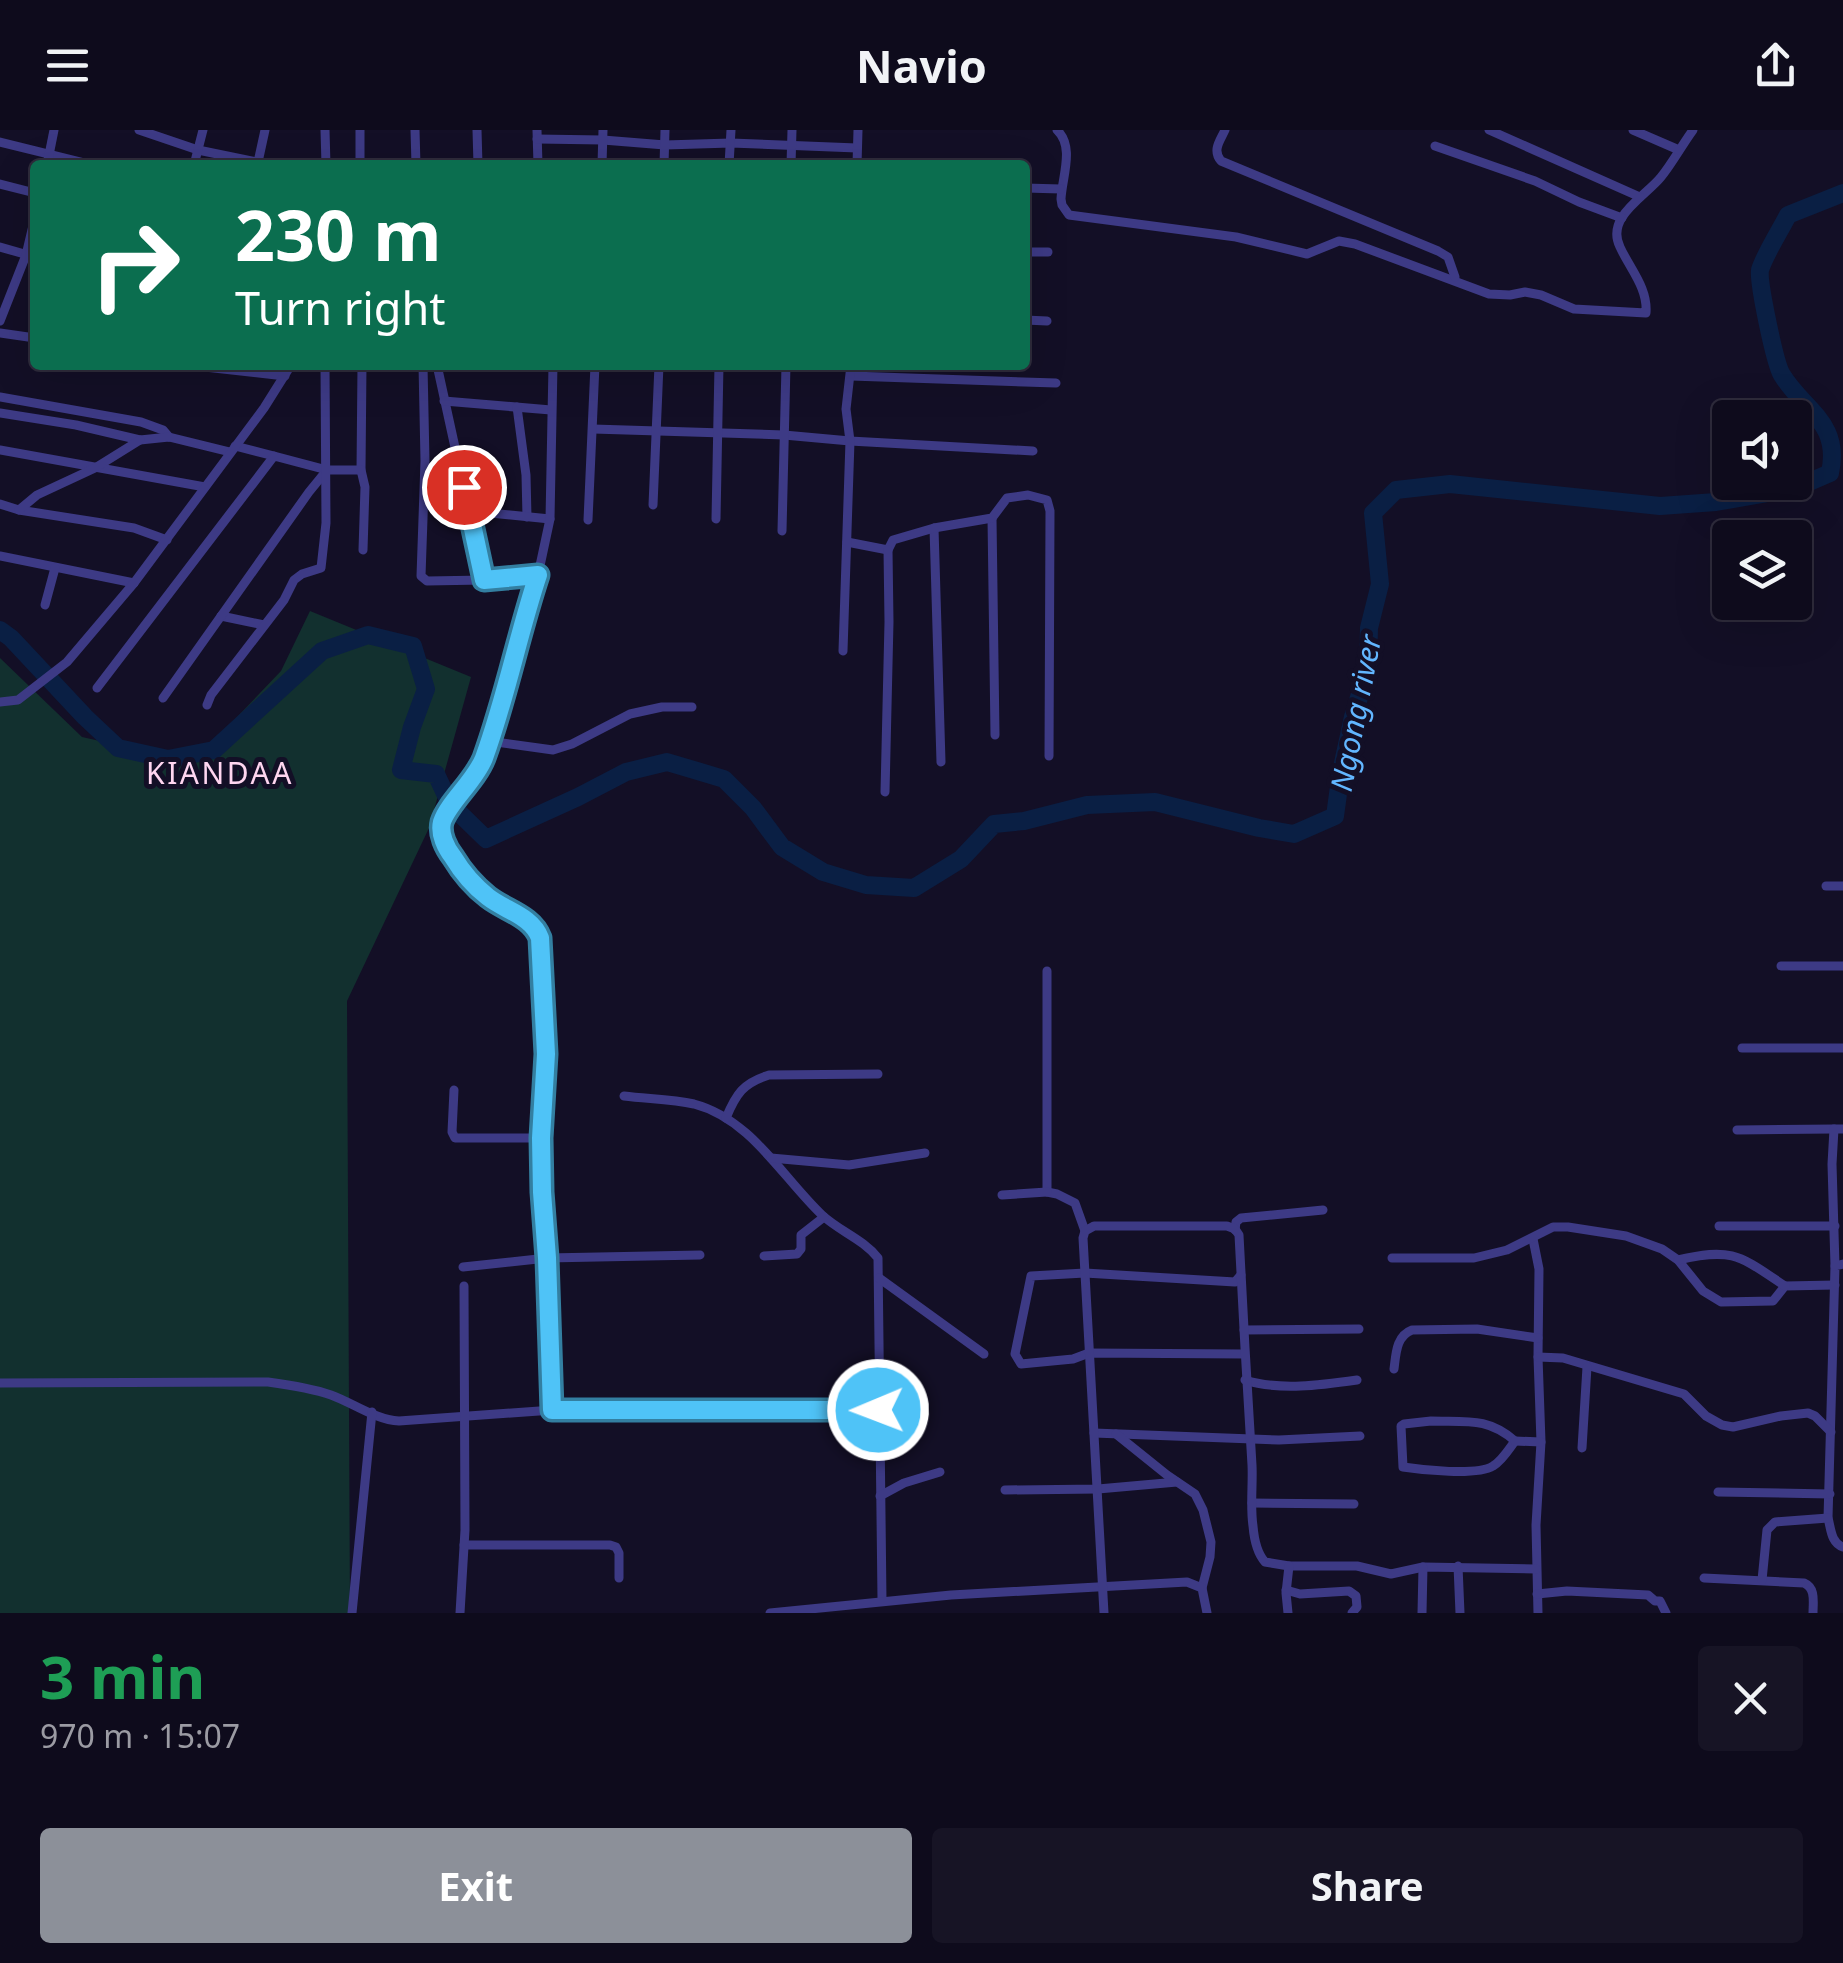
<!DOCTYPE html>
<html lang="en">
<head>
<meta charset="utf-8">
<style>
  body { margin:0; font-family:"Noto Sans",sans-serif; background:#171425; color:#f1f3f6; height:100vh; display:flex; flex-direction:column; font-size:38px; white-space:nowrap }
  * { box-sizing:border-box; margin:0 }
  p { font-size:32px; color:#9b9ba3 }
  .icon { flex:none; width:55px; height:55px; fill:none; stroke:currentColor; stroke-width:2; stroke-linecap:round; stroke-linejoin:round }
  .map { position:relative; height:1483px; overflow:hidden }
  .panel { display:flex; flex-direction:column; background:#0e0b1c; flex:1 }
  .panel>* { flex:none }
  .hud { position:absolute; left:30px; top:30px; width:1000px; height:210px; border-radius:10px; box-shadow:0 10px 40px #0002,0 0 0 2px #2e2b3b; background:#0b6e4f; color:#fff; overflow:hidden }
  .fabs { position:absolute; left:1712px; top:270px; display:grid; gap:20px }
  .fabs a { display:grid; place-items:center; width:100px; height:100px; border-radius:10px; background:#0e0b1c; box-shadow:0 10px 40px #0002,0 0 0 2px #2e2b3b; font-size:50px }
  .pin { position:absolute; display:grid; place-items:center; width:85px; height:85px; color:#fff; margin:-42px; border:5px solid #fff; border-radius:50%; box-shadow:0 2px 10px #0007 }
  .me { position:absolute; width:110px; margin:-55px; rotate:269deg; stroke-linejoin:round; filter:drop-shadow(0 0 8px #0008) }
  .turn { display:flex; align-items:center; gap:35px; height:210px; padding:0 40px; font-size:45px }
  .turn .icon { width:130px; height:130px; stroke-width:2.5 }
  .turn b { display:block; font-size:70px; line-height:85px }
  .round { display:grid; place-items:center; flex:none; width:105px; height:105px; border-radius:10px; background:#171425 }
  .head { display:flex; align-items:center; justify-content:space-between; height:170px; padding:0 40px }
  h1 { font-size:60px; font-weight:700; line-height:75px; color:#1e9e55 }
  .button { display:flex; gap:20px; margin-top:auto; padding:20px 40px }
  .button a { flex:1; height:115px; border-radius:10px; background:#8c9099; color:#fff; font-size:40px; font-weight:700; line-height:115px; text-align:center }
  .button a+a { background:#171425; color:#f1f3f6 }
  header { display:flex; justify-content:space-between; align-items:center; height:130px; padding:0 40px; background:#0e0b1c; font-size:45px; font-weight:700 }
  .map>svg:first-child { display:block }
  .grass { fill:#12302f }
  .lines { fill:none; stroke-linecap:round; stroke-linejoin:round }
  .river { stroke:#0a1f44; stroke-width:18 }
  .street { stroke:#3d3a85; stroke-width:9 }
  .route-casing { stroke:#337fa1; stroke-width:25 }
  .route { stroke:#4fc3f7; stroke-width:18 }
  .labels { text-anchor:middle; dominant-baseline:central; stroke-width:10; stroke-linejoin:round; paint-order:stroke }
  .water-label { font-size:30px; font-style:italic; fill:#62b6ff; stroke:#130f26 }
  .neighbourhood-label { font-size:30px; letter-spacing:2.5px; fill:#ffd6f0; stroke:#130f26 }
</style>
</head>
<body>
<header><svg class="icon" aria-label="menu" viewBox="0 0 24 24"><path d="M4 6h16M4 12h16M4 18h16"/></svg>Navio<svg class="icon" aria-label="share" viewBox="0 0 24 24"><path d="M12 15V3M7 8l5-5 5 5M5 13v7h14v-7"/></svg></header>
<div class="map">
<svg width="1843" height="1483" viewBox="0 0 1843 1483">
  <rect width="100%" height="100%" fill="#130f26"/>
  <polygon class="grass" points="310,481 471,547 429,698 347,871 350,1483 0,1483 0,528 82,607 194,632 281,541"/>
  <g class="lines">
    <path class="river" d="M0 500 11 508 85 587 118 618 168 629 214 620 322 521 368 505 413 516 426 559 412 597 401 640 436 644 450 674 486 709 578 667 626 642 667 632 724 649 753 678 782 717 823 742 866 755 914 758 961 729 994 694 1024 691 1087 675 1155 672 1259 698 1294 704 1335 686 1341 642 1353 587 1368 538 1369 498 1380 454 1373 383 1396 360 1450 354 1660 376 1716 372 1768 363 1800 356 1830 343C1841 292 1804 281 1782 245 1775 234 1758 152 1760 140 1764 126 1781 99 1788 85L1843 63"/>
    <g class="street">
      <polyline points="139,0 198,20 271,35"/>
      <polyline points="325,0 326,35"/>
      <polyline points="360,0 360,35"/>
      <polyline points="415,0 416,35"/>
      <polyline points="477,0 478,35"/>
      <polyline points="537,0 538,35"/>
      <path d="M1057 0C1075 17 1062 47 1061 69L1062 75 1069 85 1236 107 1307 124 1339 111 1355 114 1489 164 1510 165 1525 162 1541 165 1574 179 1646 183C1648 158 1630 139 1620 117 1605 87 1646 66 1661 47 1673 32 1682 15 1693 0"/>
      <path d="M1225 0C1220 11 1212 20 1221 31L1438 121 1448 127 1455 147"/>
      <polyline points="1489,0 1640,67"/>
      <polyline points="1633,0 1679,20"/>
      <polyline points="537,9 603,10 665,15 731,13 857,18"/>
      <polyline points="0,12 93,35"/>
      <polyline points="1435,16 1535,51 1579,72 1622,88"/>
      <polyline points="258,32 265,0"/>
      <polyline points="47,35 54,0"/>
      <polyline points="194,35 203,0"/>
      <polyline points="602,35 603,0"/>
      <polyline points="664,35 665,0"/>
      <polyline points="729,35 731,0"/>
      <polyline points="791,35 792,0"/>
      <polyline points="857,35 858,0"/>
      <polyline points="0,54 35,63"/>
      <polyline points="1025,58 1061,59"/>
      <polyline points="0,117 35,127"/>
      <polyline points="1025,122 1048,122"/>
      <polyline points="1025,190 1047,191"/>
      <polyline points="0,191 26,125 35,87"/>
      <polyline points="0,203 35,208"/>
      <polyline points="187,235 285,246"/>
      <polyline points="362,235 361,340 365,357 363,420"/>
      <polyline points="423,235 425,331 421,446 427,451 484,450 538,445"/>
      <polyline points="437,235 484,450"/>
      <polyline points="851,246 1056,253"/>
      <polyline points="0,267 141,292 163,300 169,307"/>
      <polyline points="444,271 551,280"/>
      <polyline points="517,277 526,345 527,387"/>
      <polyline points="0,283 76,295 140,310 169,307 230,322"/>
      <polyline points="593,299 784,305 850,311 1033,321"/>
      <polyline points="235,316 274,326"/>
      <polyline points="0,320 205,357"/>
      <polyline points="0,374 19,380 134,398 167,410"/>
      <polyline points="653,375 659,235"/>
      <polyline points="19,380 37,365 95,338 140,310"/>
      <polyline points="470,381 550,389"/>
      <polyline points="992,388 995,605"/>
      <polyline points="716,389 719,235"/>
      <polyline points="588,390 595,235"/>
      <polyline points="934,398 941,632"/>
      <polyline points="782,401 786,235"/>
      <polyline points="847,412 888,420 893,410 934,398 992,388 1007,368 1028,365 1047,370 1050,381 1049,626"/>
      <polyline points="0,426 134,453"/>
      <polyline points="45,475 55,438"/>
      <polyline points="221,486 264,495"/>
      <polyline points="843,521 850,311 846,279 851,235"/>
      <polyline points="97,558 274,326 327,340 361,340"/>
      <polyline points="163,568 309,362 327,340"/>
      <polyline points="0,572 18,570 67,532 134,453 264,278 291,235"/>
      <polyline points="207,575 211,565 284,470 294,450 302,444 321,438 326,393 325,235"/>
      <polyline points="489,611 553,620 572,614 630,584 662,577 692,577"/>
      <polyline points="885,662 889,492 888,420"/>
      <polyline points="1826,756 1843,756"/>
      <polyline points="1781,836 1843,836"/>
      <polyline points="1047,841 1047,1062 1057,1064 1075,1073 1085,1101"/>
      <polyline points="1742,918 1843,918"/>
      <polyline points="454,960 452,1002 455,1008 541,1008"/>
      <path d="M624 966C647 969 671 969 694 974 751 989 782 1047 822 1085 839 1101 863 1109 878 1128L882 1470"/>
      <path d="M726 988C736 964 743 953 769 945L878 944"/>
      <polyline points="1737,1000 1834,999"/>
      <polyline points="771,1028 849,1035 925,1023"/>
      <polyline points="1002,1065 1047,1062"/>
      <polyline points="1719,1096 1835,1096"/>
      <polyline points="1235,1100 1236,1092 1241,1088 1323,1080"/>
      <polyline points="1533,1109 1539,1139 1538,1227 1541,1312 1536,1395 1538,1483"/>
      <polyline points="764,1126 797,1124 801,1119 801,1105 824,1087"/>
      <polyline points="1392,1128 1474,1128 1507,1120 1553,1097 1568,1097 1626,1106 1662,1119 1678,1130 1703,1161 1721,1172 1773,1171 1785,1156 1835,1155"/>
      <path d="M1678 1130C1733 1117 1740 1126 1785 1156"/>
      <path d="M1843 1134 1835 1136 1828 1388C1831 1399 1831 1413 1843 1417"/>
      <polyline points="1835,1136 1832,1034 1834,999 1843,999"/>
      <polyline points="463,1137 547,1128 700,1125"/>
      <polyline points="1241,1145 1235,1152 1085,1143 1031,1146 1015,1224 1021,1234 1073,1229 1089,1223 1244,1224"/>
      <polyline points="879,1148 984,1224"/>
      <polyline points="1244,1200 1359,1199"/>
      <polyline points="1538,1227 1563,1228 1684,1264 1706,1286 1722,1295 1733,1297 1781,1286 1808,1283 1815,1286 1831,1302"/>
      <path d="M1394 1239C1396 1224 1396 1206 1412 1200L1477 1199 1538 1208"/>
      <path d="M1245 1250C1279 1261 1322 1255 1357 1250"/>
      <path d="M0 1253 268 1252C290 1255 311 1258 331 1265 353 1273 376 1290 399 1291L553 1280H879"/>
      <polyline points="553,1280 547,1128 542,1063 541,1008 546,924 541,808 537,798 527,790 488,767 467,747 451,725 441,699 445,686 468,656 484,628 524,486 538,445 550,389 553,235"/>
      <path d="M1431 1291C1466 1292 1488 1287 1515 1311 1509 1319 1502 1331 1493 1336 1477 1346 1422 1340 1403 1337L1401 1296 1404 1294Z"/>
      <polyline points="1094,1303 1279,1310 1360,1306"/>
      <polyline points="1116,1304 1167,1345 1195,1364 1203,1380 1211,1412 1210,1427 1202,1458"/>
      <polyline points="1515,1311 1541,1312"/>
      <polyline points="1582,1318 1587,1237"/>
      <polyline points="1005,1360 1098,1359 1177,1352"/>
      <polyline points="1718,1362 1830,1364"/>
      <polyline points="880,1366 904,1353 940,1342"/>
      <polyline points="1252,1373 1354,1374"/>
      <polyline points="464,1415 610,1415 616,1417 619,1423 619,1448"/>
      <polyline points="1458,1436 1460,1483"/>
      <path d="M1704 1448 1804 1453C1816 1458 1813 1472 1813 1483"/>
      <polyline points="1762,1450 1767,1400 1775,1392 1828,1388"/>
      <polyline points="1286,1460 1300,1464 1349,1461 1356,1466 1357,1477 1352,1483"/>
      <polyline points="1537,1464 1567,1461 1648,1465 1655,1471 1660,1471 1666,1483"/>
      <polyline points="352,1483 372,1282"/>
      <polyline points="460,1483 465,1400 464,1156"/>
      <polyline points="770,1483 951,1465 1187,1452 1202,1458 1207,1483"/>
      <path d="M1104 1483 1083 1108 1085 1101 1094 1096H1227L1235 1099 1239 1105C1243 1182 1247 1258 1252 1335 1253 1355 1250 1376 1253 1396 1254 1408 1257 1423 1265 1432L1289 1436H1357L1391 1444 1423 1437 1536 1439"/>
      <polyline points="1288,1483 1286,1463 1289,1436"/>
      <polyline points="1422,1483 1423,1437"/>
    </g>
  </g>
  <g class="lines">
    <g class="route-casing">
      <path id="route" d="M464 357 484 450 538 445C518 505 506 568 484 628 475 651 448 673 442 692 439 704 446 718 453 727 462 742 474 756 488 767 506 781 532 786 540 808L546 924 541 1008 542 1062 547 1128 552 1280H878"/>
    </g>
    <use href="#route" class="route"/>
  </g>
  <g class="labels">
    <g class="water-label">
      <text transform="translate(1355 583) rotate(-79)">Ngong river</text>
    </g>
    <g class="neighbourhood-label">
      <text x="220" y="642">KIANDAA</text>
    </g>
  </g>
</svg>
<div class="fabs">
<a><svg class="icon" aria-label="sound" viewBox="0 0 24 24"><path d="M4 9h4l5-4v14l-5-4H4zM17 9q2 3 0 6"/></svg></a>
<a><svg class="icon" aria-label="layers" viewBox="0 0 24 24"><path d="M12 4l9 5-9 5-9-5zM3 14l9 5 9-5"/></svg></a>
</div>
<div class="pin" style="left:464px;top:357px;background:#d93025"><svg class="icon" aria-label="arrive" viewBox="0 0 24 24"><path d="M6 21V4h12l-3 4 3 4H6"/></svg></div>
<svg class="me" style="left:878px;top:1280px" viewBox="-20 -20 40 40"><circle r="17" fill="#4fc3f7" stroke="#fff" stroke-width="3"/><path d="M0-11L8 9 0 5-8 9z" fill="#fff"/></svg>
<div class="hud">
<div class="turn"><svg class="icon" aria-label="right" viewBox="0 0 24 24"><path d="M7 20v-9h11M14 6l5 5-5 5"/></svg><div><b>230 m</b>Turn right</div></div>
</div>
</div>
<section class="panel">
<div class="head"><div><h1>3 min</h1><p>970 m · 15:07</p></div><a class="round"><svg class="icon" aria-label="close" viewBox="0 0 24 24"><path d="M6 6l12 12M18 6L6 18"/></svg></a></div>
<div class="button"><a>Exit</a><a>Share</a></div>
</section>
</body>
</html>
